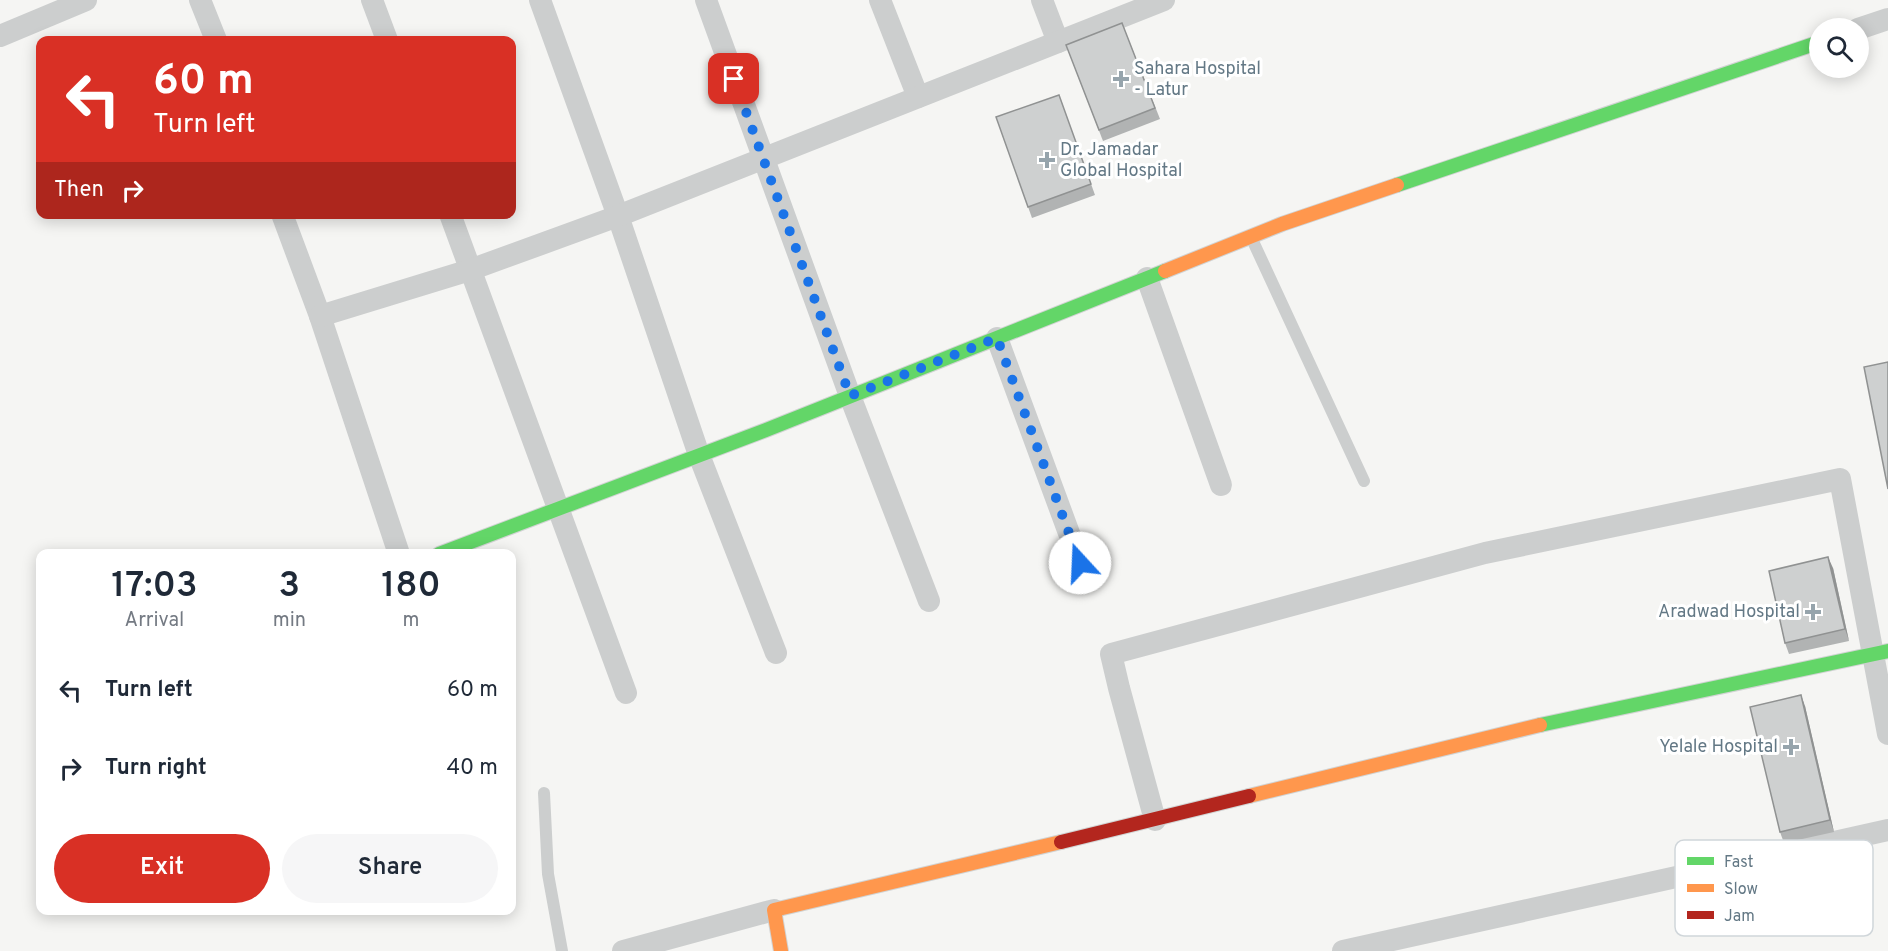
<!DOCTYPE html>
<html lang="en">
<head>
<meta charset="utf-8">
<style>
  body { margin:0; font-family:Overpass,sans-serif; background:#f6f6f7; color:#1f2937; height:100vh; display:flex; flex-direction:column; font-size:22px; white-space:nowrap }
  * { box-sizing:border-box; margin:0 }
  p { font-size:20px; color:#747a83 }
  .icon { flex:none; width:33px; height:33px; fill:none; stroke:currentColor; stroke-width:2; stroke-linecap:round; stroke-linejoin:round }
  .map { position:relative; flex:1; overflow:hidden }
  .panel { position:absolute; left:36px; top:549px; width:480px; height:366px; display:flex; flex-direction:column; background:#fff; border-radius:12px; box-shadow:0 3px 15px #0003 }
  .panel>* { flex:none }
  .banner { position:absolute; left:36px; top:36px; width:480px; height:183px; border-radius:12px; box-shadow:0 3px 15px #0003; background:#d93025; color:#fff; overflow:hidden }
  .tools { position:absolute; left:1809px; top:18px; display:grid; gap:12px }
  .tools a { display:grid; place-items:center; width:60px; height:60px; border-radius:50%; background:#fff; box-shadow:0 3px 15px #0003; font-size:30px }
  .pin { position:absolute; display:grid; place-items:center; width:51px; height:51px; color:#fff; margin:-26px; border-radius:12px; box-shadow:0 3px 9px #0006 }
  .me { position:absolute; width:66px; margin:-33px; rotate:340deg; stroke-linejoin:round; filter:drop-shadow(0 0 4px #0008) }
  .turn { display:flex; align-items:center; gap:21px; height:126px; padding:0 18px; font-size:27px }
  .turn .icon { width:78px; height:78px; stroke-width:2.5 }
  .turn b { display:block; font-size:42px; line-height:51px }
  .then { display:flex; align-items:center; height:57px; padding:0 18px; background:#0003; gap:12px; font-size:22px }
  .eta { display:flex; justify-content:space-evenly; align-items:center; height:102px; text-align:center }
  .eta b { font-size:36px; font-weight:600; line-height:42px }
  .cta { display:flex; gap:12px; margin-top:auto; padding:12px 18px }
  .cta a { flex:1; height:69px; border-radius:36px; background:#d93025; color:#fff; font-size:24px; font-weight:600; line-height:69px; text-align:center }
  .cta a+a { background:#f6f6f7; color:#1f2937 }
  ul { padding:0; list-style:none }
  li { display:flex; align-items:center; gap:18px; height:78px; padding:0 18px }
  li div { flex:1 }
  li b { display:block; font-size:22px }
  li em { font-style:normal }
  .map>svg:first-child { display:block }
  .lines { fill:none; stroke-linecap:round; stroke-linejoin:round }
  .fast-casing { stroke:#d1d3d3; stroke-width:16 }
  .slow-casing { stroke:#d1d3d3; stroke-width:16 }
  .jam-casing { stroke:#d1d3d3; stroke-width:16 }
  .lane { stroke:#cccece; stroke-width:12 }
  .street { stroke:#cccece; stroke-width:22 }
  .fast { stroke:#63d668; stroke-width:14 }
  .slow { stroke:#ff974d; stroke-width:14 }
  .jam { stroke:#b3261e; stroke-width:14 }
  .wall { fill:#b1b3b3 }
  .shaded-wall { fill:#909292 }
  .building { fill:#ced0d0; stroke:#909292; stroke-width:1.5 }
  .route { stroke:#1a73e8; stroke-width:10; stroke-dasharray:0 18 }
  .poi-dot { fill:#96a4ac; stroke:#fff; stroke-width:2 }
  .labels { text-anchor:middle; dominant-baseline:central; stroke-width:6; stroke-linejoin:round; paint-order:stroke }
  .poi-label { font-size:18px; fill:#637885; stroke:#fff; text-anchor:start }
  .key { fill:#fff; stroke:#d0d6da; stroke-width:1.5 }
  .key-label { font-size:16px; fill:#637885 }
</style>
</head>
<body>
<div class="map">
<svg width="1888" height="951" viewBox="0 0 1888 951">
  <rect width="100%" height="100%" fill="#f5f5f3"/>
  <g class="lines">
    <g class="fast-casing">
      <g id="fast">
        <polyline points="1397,185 1820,42"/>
        <polyline points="439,554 766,430 1165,271"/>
        <polyline points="1540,725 1888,651"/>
      </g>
    </g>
    <g class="slow-casing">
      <g id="slow">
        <polyline points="1165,271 1282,224 1397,185"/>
        <polyline points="1249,796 1540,725"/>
        <polyline points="781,951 774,910 1061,842"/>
      </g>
    </g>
    <g class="jam-casing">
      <polyline id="jam" points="1061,842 1249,796"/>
    </g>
    <g class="lane">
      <polyline points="1251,237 1364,481"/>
      <polyline points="544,793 548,874 562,951"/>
    </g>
    <g class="street">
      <polyline points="200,0 216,40"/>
      <polyline points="372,0 387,40"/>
      <polyline points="540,0 618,216 699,455 776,653"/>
      <polyline points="706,0 850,396 929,601"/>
      <polyline points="880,0 918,97"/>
      <polyline points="1042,0 1058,42"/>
      <polyline points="1858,29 1888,19"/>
      <polyline points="0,36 86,0"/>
      <polyline points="282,214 320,316 399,554"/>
      <polyline points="450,214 626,693"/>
      <polyline points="1147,278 1221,485"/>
      <polyline points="320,316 470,270 618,216 1164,0"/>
      <polyline points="997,338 1080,563"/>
      <polyline points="1155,820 1119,688 1111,654 1485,553 1840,479 1888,734"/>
      <polyline points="623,951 774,910"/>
      <polyline points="1343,951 1888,830"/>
    </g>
    <use href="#fast" class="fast"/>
    <use href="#slow" class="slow"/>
    <use href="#jam" class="jam"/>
  </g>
  <g class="wall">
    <polygon points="1122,23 1160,119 1103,141 1066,45"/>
    <polygon points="1059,95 1095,195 1032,218 996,117"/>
    <polygon points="1833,568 1849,641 1789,654 1785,643"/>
    <polygon points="1805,706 1834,832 1784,843 1780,832"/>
  </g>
  <g class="shaded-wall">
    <polygon points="1828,557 1833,568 1849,641 1845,629"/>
    <polygon points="1801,695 1805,706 1834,832 1830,820"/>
  </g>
  <g class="building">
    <polygon points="1122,23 1155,108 1099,130 1066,45"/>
    <polygon points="1059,95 1091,184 1028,207 996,117"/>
    <polygon points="1888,362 1888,489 1864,367"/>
    <polygon points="1828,557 1845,629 1785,643 1769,571"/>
    <polygon points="1801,695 1830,820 1780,832 1750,707"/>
  </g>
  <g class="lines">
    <polyline class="route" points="734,79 850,396 997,338 1080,563"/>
  </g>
  <g class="poi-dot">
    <path d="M1118 70h6v6h6v6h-6v6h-6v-6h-6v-6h6z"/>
    <path d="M1044 151h6v6h6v6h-6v6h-6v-6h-6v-6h6z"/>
    <path d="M1810 603h6v6h6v6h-6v6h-6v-6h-6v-6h6z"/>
    <path d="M1788 738h6v6h6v6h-6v6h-6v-6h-6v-6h6z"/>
  </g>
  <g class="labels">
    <g class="poi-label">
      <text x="1134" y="69">Sahara Hospital<tspan x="1134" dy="21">- Latur</tspan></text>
      <text x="1060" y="150">Dr. Jamadar<tspan x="1060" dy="21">Global Hospital</tspan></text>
      <text x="1800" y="612" text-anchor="end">Aradwad Hospital</text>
      <text x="1778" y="747" text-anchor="end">Yelale Hospital</text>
    </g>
  </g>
  <rect x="1675" y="840" width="198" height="96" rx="9" class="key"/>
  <rect x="1687" y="857" width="27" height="8" fill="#63d668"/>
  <rect x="1687" y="884" width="27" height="8" fill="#ff974d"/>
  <rect x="1687" y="911" width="27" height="8" fill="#b3261e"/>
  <g class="key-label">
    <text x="1724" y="867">Fast</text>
    <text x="1724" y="894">Slow</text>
    <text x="1724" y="921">Jam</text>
  </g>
</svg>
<div class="tools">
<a><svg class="icon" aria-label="search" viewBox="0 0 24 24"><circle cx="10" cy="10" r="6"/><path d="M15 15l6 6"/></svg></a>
</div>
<div class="pin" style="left:734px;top:79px;background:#d93025"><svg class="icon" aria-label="arrive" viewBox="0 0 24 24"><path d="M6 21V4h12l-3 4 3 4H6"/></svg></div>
<svg class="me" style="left:1080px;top:563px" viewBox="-20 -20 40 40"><circle r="19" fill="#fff"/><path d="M0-13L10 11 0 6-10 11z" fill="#1a73e8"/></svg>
<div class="banner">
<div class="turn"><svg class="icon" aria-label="left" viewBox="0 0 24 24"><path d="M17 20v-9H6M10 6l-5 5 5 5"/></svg><div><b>60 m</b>Turn left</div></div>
<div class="then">Then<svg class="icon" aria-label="right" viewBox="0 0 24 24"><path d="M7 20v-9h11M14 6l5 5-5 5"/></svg></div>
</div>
<section class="panel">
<div class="eta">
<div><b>17:03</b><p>Arrival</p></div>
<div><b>3</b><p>min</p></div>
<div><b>180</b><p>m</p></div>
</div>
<ul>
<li><svg class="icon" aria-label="left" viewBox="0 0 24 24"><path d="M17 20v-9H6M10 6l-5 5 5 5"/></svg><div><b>Turn left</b></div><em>60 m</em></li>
<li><svg class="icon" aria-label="right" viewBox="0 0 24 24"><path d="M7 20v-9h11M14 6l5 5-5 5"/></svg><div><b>Turn right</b></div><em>40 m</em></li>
</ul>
<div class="cta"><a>Exit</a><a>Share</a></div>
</section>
</div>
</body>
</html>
